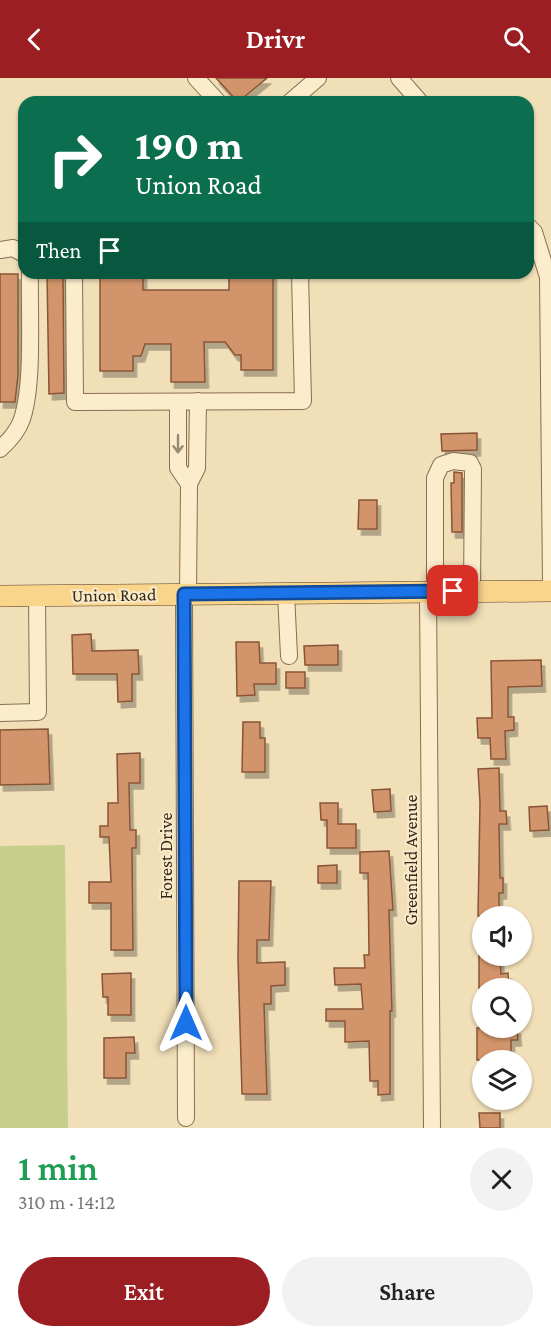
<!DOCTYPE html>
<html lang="en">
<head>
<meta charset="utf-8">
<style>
  body { margin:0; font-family:"Crimson Pro",serif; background:#f2f2f2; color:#222; height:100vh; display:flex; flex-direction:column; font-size:22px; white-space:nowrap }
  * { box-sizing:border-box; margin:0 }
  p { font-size:20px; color:#767676 }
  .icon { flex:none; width:33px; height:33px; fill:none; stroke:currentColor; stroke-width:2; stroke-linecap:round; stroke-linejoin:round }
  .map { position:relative; height:1050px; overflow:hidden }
  .drawer { display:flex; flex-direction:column; background:#fff; flex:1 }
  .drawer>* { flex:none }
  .hud { position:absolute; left:18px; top:18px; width:516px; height:183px; border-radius:18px; box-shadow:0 2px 4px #0004; background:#0b6e4f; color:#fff; overflow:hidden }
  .buttons { position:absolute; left:472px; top:828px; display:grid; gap:12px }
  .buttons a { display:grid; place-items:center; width:60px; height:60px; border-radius:50%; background:#fff; box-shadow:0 2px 4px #0004; font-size:30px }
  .pin { position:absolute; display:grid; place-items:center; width:51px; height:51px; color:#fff; margin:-26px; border-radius:12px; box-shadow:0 3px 9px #0006 }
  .me { position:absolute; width:66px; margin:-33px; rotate:0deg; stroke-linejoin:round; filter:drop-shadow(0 0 4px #0008) }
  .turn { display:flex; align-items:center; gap:21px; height:126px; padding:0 18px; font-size:27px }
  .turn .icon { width:78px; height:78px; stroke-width:2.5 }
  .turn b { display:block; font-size:42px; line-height:51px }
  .then { display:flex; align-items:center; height:57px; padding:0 18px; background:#0003; gap:12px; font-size:22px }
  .round { display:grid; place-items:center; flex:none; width:63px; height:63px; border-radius:32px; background:#f2f2f2 }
  .overview { display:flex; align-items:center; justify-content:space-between; height:102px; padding:0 18px }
  h1 { font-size:36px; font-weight:600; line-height:45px; color:#1e9e55 }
  .cta { display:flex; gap:12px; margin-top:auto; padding:12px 18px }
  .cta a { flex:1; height:69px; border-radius:36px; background:#9b1e22; color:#fff; font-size:24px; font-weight:600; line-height:69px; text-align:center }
  .cta a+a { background:#f2f2f2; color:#222 }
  header { display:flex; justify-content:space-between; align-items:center; height:78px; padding:0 18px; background:#9b1e22; color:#fff; font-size:27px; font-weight:600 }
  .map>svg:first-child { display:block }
  .green { fill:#c8cf8c }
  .building { fill:#d2946b; stroke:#885537; stroke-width:1.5; filter:url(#shadow) }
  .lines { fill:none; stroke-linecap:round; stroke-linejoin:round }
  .minor-casing { stroke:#886e52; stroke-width:18 }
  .major-casing { stroke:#543c28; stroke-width:22 }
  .minor { stroke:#fbeccc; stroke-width:16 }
  .major { stroke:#f9d48b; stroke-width:21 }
  .oneway { stroke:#988972 }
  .route-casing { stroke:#114b97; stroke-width:15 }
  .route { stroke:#1a73e8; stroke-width:10 }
  .labels { text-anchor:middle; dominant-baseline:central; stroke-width:4.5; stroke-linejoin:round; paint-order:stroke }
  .street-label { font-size:18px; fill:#352619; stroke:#f8e9c8 }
</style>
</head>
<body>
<header><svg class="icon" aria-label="back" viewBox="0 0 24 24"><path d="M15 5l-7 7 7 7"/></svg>Drivr<svg class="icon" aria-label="search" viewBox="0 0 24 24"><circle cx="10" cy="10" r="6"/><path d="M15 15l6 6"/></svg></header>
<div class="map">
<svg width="551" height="1050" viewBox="0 0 551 1050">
  <defs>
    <filter id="shadow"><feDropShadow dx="3.5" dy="6" stdDeviation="0" flood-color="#0004"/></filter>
  </defs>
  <rect width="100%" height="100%" fill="#f1dfb8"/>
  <polygon class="green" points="65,767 68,1050 0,1050 0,768"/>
  <g class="building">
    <polygon points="216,0 267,0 238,24"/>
    <polygon points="47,195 63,195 64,315 49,316"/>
    <polygon points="100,195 143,195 143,212 229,212 229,195 273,195 273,292 241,292 241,277 235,277 225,264 204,264 205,304 171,304 171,266 145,266 141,278 133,278 133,293 100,293"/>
    <polygon points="0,196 18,196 18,297 15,324 0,324"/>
    <polygon points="477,355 477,372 442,373 441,356"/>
    <polygon points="454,394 462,395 462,454 452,454 451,405 454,405"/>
    <polygon points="359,422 377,422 377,451 358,451"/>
    <polygon points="91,556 92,573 138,572 139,596 132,596 132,623 118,624 117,596 73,596 72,557"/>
    <polygon points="236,564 259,564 260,585 276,585 276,606 254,606 255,617 237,618"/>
    <polygon points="338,567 338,587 305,587 304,568"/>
    <polygon points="541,582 542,608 508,609 508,639 514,639 514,652 505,653 506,681 491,681 490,660 478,660 477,640 492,640 491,583"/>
    <rect x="286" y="594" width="19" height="16"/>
    <polygon points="243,644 260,644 260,660 265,660 265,694 242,694"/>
    <polygon points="48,651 50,706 0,707 0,652"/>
    <polygon points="140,675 140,705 129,705 130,752 136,752 136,770 132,770 133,872 111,872 111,825 89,825 89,804 111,804 109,759 100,759 100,748 108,748 108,725 118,725 117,676"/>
    <polygon points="499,690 500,733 506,733 507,746 499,746 500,800 503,800 503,815 499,815 499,838 478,838 480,725 478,691"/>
    <polygon points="390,711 391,733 374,734 372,712"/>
    <polygon points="320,725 338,725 338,746 356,746 356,770 327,770 327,742 321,742"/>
    <polygon points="547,728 549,752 530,753 529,729"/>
    <polygon points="389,773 393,832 389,832 392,933 390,933 390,1016 378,1017 378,1003 370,1003 369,963 345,964 345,943 326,943 326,931 363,931 361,906 335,907 334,890 365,890 364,877 369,877 368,795 360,795 360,774"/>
    <polygon points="337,787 337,805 318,805 318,788"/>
    <polygon points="239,803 271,803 269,862 257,862 257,885 285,884 285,907 271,908 271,926 264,926 267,1016 242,1016 238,881"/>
    <polygon points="479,878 500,878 501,896 508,895 509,908 479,910"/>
    <polygon points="131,895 131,937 108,937 108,919 103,919 102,896"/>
    <polygon points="477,950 517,950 518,962 511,962 511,982 477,982"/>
    <polygon points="134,959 135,975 126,975 126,1000 104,1000 104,960"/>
    <polygon points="479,1035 500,1035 500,1050 480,1050"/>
  </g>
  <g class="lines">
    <g class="minor-casing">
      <g id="minor">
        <polyline points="196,0 218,24"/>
        <polyline points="399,0 420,24"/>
        <polyline points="290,24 318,0"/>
        <polyline points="528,148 534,154 548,199 551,506"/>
        <polyline points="0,172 13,170 24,176"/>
        <polyline points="74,195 75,324 303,323 300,195"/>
        <polyline points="178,324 178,390 189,406"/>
        <path d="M0 371C9 363 18 353 22 341 34 305 29 235 30 195"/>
        <polyline points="428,513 432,1050"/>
        <polyline points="435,513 435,400 441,387 453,383 470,385 473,391 472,513"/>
        <polyline points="286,515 289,578"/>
        <polyline points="184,516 186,1040"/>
        <polyline points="188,516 189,406 197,390 198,323"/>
        <polyline points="0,635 38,634 37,518"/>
      </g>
    </g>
    <g class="major-casing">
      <polyline id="major" points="0,518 551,513"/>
    </g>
    <use href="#minor" class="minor"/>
    <use href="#major" class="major"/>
  </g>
  <defs><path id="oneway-shaft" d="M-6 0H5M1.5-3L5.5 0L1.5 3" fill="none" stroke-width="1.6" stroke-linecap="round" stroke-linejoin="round" transform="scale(1.5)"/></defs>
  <use class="oneway" href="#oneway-shaft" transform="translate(178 366) rotate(90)"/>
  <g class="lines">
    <g class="route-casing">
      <polyline id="route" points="186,945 184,516 453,513"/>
    </g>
    <use href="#route" class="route"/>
  </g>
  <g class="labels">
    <g class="street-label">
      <text transform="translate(114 517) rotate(-1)">Union Road</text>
      <text transform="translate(166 778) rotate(-90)">Forest Drive</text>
      <text transform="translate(411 782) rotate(-90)">Greenfield Avenue</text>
    </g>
  </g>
</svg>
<div class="buttons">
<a><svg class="icon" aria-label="sound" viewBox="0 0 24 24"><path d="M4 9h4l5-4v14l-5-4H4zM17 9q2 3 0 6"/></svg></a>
<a><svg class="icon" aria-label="search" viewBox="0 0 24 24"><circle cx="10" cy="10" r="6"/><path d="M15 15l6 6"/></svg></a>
<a><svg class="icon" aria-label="layers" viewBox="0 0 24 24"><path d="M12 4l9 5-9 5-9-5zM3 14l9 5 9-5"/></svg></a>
</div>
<div class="pin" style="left:453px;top:513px;background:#d93025"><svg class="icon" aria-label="arrive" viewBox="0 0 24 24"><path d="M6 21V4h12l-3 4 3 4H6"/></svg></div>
<svg class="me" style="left:186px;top:945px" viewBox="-20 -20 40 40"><path d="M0-17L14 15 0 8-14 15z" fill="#1a73e8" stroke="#fff" stroke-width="4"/></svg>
<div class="hud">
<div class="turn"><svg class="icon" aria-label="right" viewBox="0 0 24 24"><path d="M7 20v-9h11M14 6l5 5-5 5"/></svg><div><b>190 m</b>Union Road</div></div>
<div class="then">Then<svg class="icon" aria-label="arrive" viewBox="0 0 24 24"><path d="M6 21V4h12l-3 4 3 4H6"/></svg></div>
</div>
</div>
<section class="drawer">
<div class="overview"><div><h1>1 min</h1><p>310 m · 14:12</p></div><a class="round"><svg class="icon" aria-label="close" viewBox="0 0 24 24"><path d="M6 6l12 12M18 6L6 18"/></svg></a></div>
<div class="cta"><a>Exit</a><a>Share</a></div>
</section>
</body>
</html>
